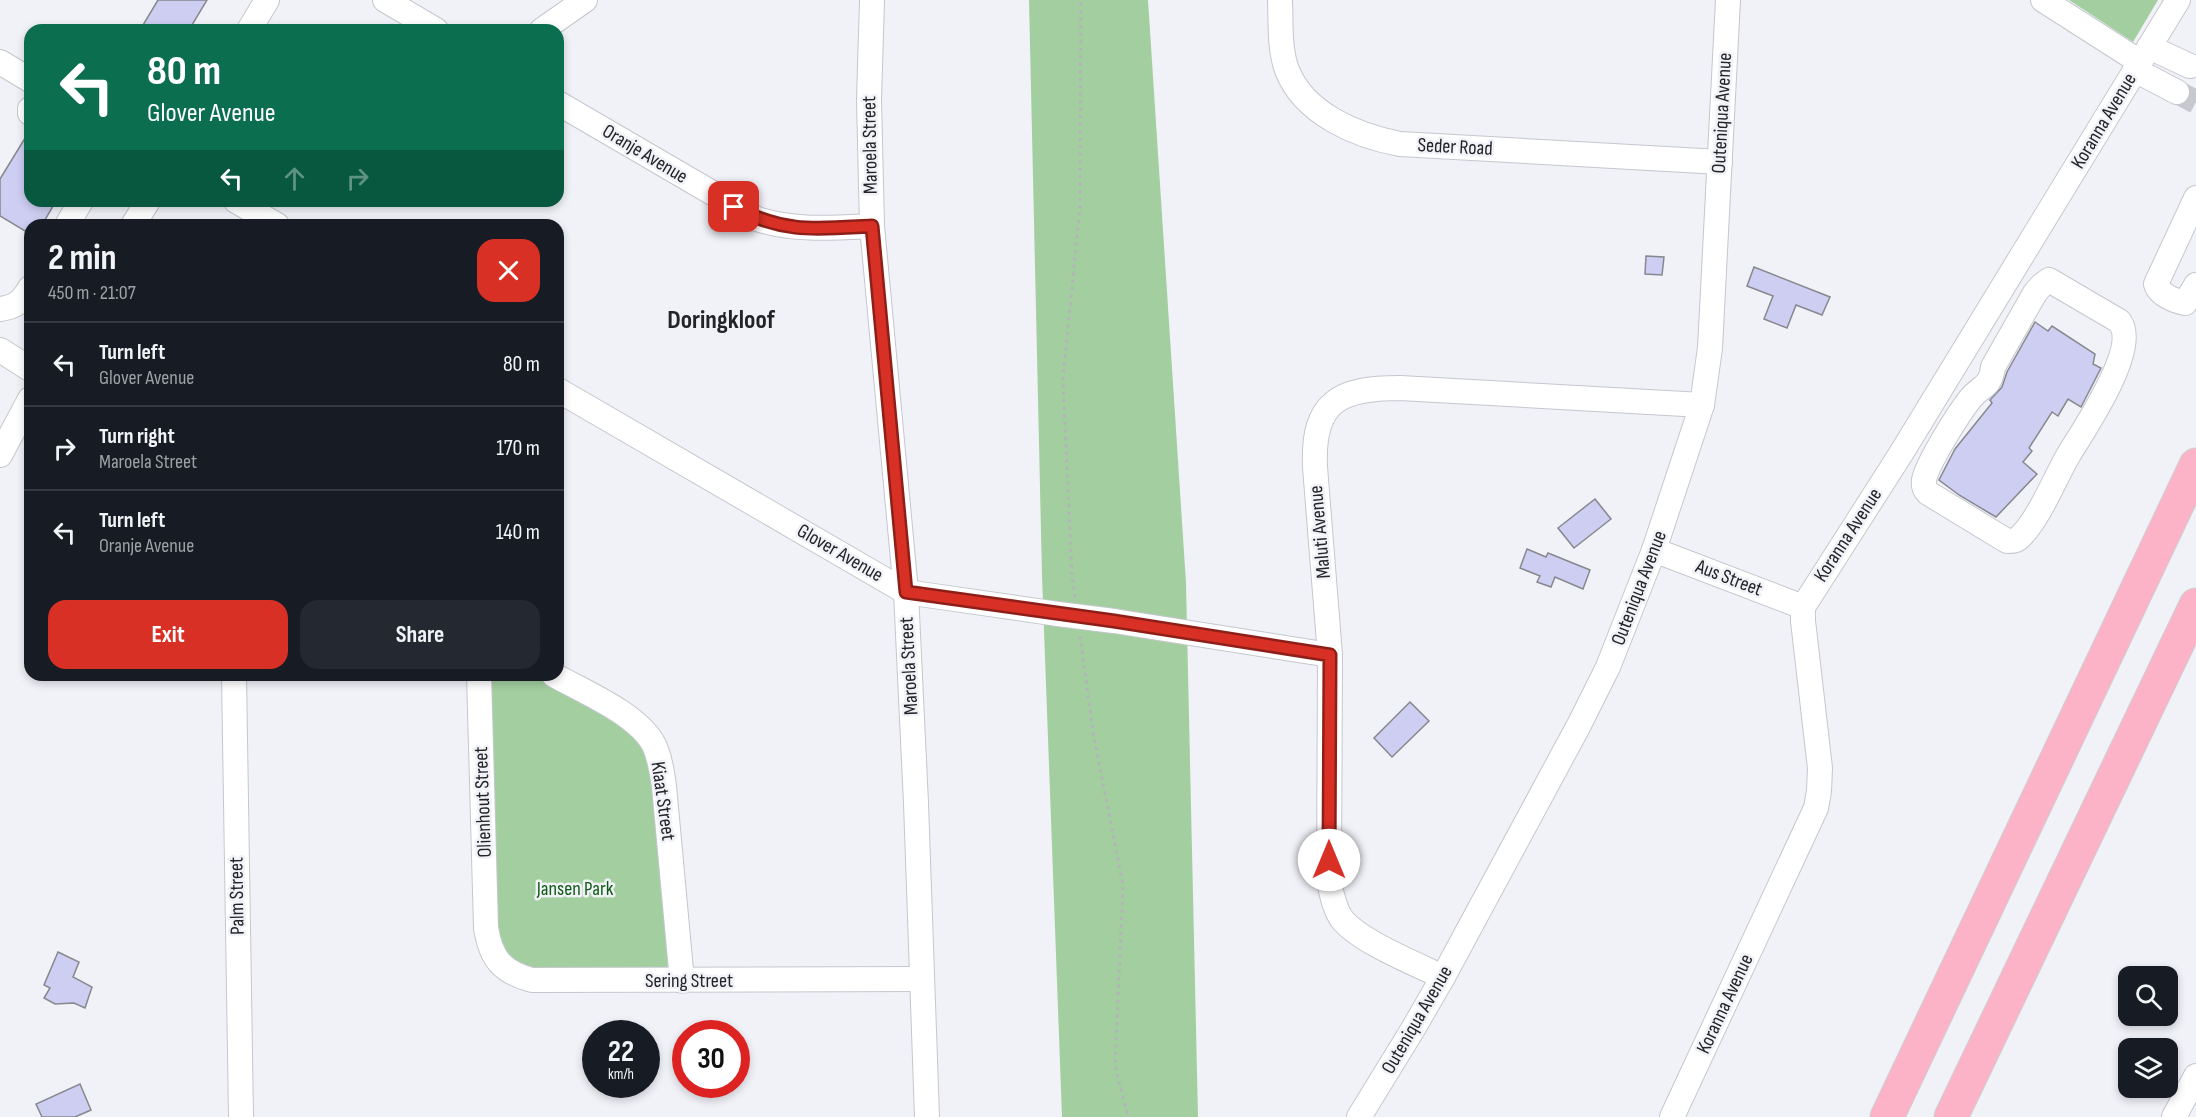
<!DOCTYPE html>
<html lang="en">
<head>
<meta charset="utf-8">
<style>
  body { margin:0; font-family:"Sofia Sans Condensed",sans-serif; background:#242831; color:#f1f3f6; height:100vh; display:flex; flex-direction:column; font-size:22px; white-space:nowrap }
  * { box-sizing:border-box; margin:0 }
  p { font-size:20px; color:#9ea1a6 }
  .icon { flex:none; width:33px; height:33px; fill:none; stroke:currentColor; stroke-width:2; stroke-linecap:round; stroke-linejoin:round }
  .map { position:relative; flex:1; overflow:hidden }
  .side { position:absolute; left:24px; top:219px; width:540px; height:462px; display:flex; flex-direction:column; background:#171b24; border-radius:18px; box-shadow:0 3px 9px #0003 }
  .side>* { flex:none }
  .banner { position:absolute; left:24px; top:24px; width:540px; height:183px; border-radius:18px; box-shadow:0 3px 9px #0003; background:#0b6e4f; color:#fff; overflow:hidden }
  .fabs { position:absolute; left:2118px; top:966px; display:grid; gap:12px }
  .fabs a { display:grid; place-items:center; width:60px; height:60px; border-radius:12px; background:#171b24; box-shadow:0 3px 9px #0003; font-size:30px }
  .speed { position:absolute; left:582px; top:1020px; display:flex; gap:12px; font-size:30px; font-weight:700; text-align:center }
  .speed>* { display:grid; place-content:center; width:78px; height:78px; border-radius:50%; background:#171b24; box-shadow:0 3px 9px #0003; line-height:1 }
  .speed small { font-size:15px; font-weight:400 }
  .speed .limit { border:9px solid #d22; background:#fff; color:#111 }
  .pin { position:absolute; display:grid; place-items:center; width:51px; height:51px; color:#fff; margin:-26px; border-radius:12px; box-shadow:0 3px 9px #0006 }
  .me { position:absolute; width:66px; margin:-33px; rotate:0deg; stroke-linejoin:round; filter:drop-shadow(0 0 4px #0008) }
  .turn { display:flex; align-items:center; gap:21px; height:126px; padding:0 24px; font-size:27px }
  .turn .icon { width:78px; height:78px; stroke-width:2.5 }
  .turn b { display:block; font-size:42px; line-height:51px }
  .lanes { display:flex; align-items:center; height:57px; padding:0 24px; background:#0003; justify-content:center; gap:30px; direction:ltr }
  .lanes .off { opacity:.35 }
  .round { display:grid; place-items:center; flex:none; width:63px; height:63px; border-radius:18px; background:#242831 }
  .overview { display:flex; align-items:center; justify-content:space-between; height:102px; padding:0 24px }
  h1 { font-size:36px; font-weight:700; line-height:45px }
  .primary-button { display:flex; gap:12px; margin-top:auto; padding:12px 24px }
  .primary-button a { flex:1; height:69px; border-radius:18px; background:#d93025; color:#fff; font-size:24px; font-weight:700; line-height:69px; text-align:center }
  .primary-button a+a { background:#242831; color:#f1f3f6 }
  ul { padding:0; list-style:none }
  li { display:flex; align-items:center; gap:18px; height:84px; padding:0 24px; border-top:2px solid #363941 }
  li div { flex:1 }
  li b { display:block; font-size:22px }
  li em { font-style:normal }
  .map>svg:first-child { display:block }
  .green { fill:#a3cfa0 }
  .building { fill:#cdcef2; stroke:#87888e; stroke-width:1.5 }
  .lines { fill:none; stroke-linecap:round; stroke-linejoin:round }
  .minor-tunnel { stroke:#c7c9ce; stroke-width:24; stroke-dasharray:24 12; stroke-linecap:butt }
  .minor-casing { stroke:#c5c7ce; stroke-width:26 }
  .highway-casing { stroke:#cfcfcf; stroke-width:35 }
  .path { stroke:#b2b4b9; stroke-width:3; stroke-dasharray:3 4.5; stroke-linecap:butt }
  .minor { stroke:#fff; stroke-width:24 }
  .highway { stroke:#fcb2c7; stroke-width:33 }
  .minor-bridge-casing { stroke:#c5c7ce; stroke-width:26; stroke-linecap:butt }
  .minor-bridge { stroke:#fff; stroke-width:24 }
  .route-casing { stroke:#8d1f18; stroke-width:15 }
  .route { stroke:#d93025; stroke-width:10 }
  .labels { text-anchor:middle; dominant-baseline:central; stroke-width:5; stroke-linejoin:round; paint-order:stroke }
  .street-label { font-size:20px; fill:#242427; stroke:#f0f2f8 }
  .park-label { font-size:20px; fill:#0f5a13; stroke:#f0f2f8 }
  .district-label { font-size:26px; font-weight:bold; fill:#242427; stroke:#f0f2f8 }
</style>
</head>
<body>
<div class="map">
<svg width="2196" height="1117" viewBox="0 0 2196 1117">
  <rect width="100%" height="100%" fill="#f0f2f8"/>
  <g class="green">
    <polygon points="1029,0 1148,0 1186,583 1198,1117 1062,1117 1042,576"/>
    <polygon points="2069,0 2158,0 2133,42"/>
    <polygon points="483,675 545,675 617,714 657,766 676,977 496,967"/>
  </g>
  <g class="building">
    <polygon points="158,0 207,0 189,30 140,30"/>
    <polygon points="30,130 30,201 56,201 42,225 30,225 30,234 0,216 0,179"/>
    <polygon points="1646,256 1664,257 1662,275 1645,274"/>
    <polygon points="1754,267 1830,297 1822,315 1796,305 1787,328 1764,319 1773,296 1747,286"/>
    <polygon points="2035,322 2048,331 2052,326 2095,354 2093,364 2101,368 2081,407 2068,399 2058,416 2052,412 2029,448 2032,451 2023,462 2037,474 1996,517 1959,495 1939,480 1955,449 1992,403 1990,400 2002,387 2007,372"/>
    <polygon points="1595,499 1611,519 1574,548 1558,528"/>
    <polygon points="1527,549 1546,557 1548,553 1590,570 1583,589 1555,577 1551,587 1537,582 1540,576 1520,568"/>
    <polygon points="1410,702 1429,721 1392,757 1374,738"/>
    <polygon points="58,952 79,962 73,977 92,987 85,1008 74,1003 55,1004 44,998 50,988 44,985"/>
    <polygon points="80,1084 91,1110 75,1117 42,1117 36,1104"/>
  </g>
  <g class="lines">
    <polyline class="minor-tunnel" points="2177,92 2196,102"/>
    <g class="minor-casing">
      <g id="minor">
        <polyline points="385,0 436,30"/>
        <polyline points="872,0 869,100 872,226 906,592 916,803 927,1117"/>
        <path d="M1280 0C1281 22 1279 49 1287 70 1304 114 1357 136 1400 144L1720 162"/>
        <polyline points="2043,0 2140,62"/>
        <polyline points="249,30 267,0"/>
        <polyline points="542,30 585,0"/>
        <polyline points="2149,47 2190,66"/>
        <polyline points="0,62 30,80"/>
        <polyline points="2135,70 2177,92"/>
        <path d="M558 103 757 219C795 231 832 228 872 226"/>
        <polyline points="30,109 30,113"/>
        <path d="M2196 198 2156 284C2159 295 2175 301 2185 303L2196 285"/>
        <polyline points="236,201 277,225"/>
        <polyline points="67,225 81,201"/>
        <polyline points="133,225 148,201"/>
        <path d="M2049 280 2119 321C2141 346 2083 431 2069 454 2055 478 2039 519 2020 537 2016 541 2012 541 2007 541L1928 493C1923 488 1923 482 1925 476 1932 456 1957 416 1970 399 1981 385 1990 389 1993 367L2035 293 2042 285Z"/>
        <path d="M0 309C16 307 22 301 30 288"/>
        <polyline points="0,350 30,369"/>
        <polyline points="558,390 906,592 1058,614"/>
        <polyline points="0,455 30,399"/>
        <polyline points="1654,550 1803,607"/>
        <polyline points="1114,621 1330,655"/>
        <polyline points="234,675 241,1117"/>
        <path d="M479 675 486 928C491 959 502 972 532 980L922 979"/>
        <path d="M554 675C584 692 638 714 654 745 660 758 662 772 664 786L682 981"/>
        <path d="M1443 977C1416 964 1358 941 1341 918 1334 907 1332 895 1329 882L1330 655 1315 467C1312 401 1340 388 1400 388L1702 405"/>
        <polyline points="1359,1117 1413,1029 1443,977 1579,725 1608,667 1654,550 1702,405 1710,348 1728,0"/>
        <polyline points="1672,1117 1816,808 1819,791 1820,768 1803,621 1803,607 1902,452 2178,0"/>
        <polyline points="2174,1117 2196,1076"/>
      </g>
    </g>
    <g class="highway-casing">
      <g id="highway">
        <polyline points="1887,1117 2196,465"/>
        <polyline points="1951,1117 2196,605"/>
      </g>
    </g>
    <g class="path">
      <polyline points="1075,597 1072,576 1063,379 1080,206 1081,0"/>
      <polyline points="1080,636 1093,732 1123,885 1115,1065 1128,1117"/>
    </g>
    <use href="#minor" class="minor"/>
    <use href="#highway" class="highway"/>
    <g class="minor-bridge-casing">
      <polyline id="minor-bridge" points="1058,614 1114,621"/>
    </g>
    <use href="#minor-bridge" class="minor-bridge"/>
  </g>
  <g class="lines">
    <g class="route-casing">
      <path id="route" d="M734 207C785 234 817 229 872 226L906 592 1114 621 1330 655 1329 860"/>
    </g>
    <use href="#route" class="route"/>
  </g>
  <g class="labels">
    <g class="street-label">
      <text transform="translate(1722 113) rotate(-87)">Outeniqua Avenue</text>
      <text transform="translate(2104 121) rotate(-59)">Koranna Avenue</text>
      <text transform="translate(870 145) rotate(-91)">Maroela Street</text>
      <text transform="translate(1455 147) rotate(3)">Seder Road</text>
      <text transform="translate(645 154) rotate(31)">Oranje Avenue</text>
      <text transform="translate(1320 532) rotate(-95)">Maluti Avenue</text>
      <text transform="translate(1848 535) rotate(-57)">Koranna Avenue</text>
      <text transform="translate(840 553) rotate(30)">Glover Avenue</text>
      <text transform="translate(1729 578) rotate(21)">Aus Street</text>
      <text transform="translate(1639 588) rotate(-69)">Outeniqua Avenue</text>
      <text transform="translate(909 666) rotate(-93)">Maroela Street</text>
      <text transform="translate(663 801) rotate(82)">Kiaat Street</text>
      <text transform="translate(483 802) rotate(-92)">Olienhout Street</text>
      <text transform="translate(237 896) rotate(-91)">Palm Street</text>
      <text x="689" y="981">Sering Street</text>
      <text transform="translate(1725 1004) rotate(-65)">Koranna Avenue</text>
      <text transform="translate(1417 1020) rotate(-60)">Outeniqua Avenue</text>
    </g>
    <g class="park-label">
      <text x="575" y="889">Jansen Park</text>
    </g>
    <g class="district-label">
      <text x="721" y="320">Doringkloof</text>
    </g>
  </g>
</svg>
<div class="fabs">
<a><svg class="icon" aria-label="search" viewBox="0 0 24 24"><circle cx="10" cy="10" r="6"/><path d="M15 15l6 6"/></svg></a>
<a><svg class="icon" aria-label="layers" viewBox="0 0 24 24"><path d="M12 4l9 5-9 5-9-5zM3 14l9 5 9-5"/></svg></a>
</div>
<div class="speed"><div>22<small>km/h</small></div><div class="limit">30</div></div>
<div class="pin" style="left:734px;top:207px;background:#d93025"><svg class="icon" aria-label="arrive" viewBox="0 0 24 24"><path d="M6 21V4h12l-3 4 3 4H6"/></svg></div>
<svg class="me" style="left:1329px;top:860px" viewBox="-20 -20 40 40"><circle r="19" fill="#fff"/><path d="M0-13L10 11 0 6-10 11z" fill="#d93025"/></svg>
<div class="banner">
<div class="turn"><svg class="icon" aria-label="left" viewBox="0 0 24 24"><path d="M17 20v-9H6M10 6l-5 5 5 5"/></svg><div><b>80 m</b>Glover Avenue</div></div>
<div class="lanes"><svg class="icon" aria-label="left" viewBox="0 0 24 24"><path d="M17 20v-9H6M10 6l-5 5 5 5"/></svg><svg class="icon off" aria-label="ahead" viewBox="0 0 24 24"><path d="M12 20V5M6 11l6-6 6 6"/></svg><svg class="icon off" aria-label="right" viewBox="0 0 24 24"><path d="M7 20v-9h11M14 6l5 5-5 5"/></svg></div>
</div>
<section class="side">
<div class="overview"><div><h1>2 min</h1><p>450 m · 21:07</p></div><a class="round" style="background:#d93025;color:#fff"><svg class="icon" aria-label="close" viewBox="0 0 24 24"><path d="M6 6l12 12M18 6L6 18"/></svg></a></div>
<ul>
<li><svg class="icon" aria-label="left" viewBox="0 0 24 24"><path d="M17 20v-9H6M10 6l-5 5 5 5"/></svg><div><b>Turn left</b><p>Glover Avenue</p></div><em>80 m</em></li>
<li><svg class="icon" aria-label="right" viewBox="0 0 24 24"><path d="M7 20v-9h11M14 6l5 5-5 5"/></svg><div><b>Turn right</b><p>Maroela Street</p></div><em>170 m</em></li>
<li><svg class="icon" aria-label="left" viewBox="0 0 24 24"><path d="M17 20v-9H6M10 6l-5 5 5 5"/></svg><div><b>Turn left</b><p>Oranje Avenue</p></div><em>140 m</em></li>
</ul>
<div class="primary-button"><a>Exit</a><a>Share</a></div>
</section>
</div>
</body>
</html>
